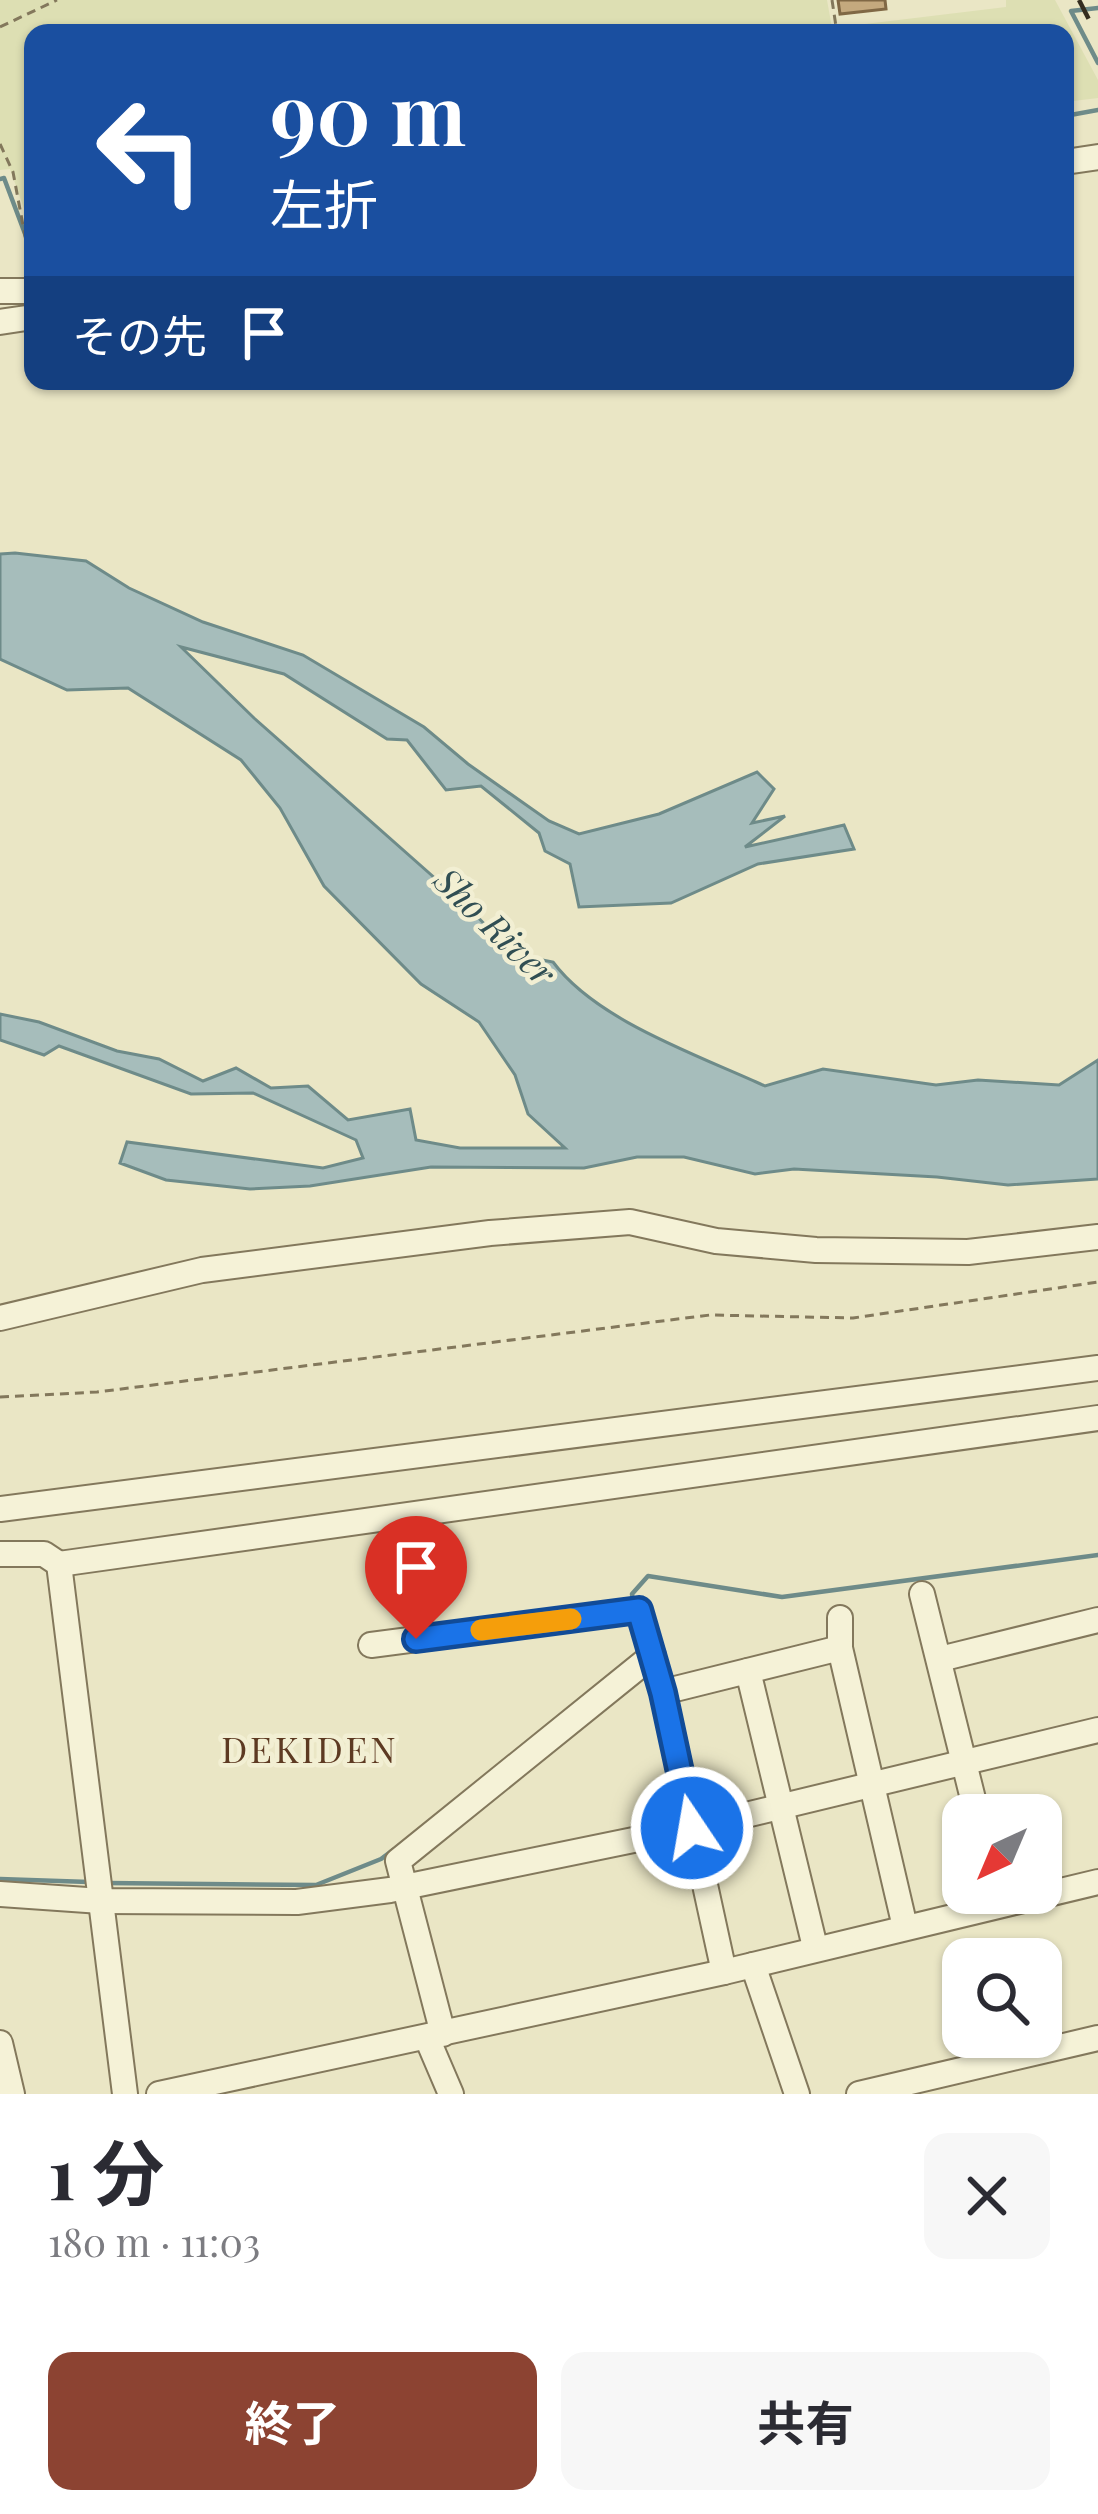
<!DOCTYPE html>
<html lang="ja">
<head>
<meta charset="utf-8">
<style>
  body { margin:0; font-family:"Playfair Display","Noto Sans JP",serif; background:#f7f7f7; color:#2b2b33; height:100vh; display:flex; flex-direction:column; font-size:45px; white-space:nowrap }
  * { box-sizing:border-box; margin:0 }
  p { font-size:39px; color:#7c7c81 }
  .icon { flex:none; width:66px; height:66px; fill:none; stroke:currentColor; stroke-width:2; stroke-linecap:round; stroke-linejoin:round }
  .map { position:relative; height:2094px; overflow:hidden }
  .sheet { display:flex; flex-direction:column; background:#fff; flex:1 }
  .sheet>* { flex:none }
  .guide { position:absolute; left:24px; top:24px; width:1050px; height:366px; border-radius:24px; box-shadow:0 3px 9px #0004; background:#1a4fa0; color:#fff; overflow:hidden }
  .needle { width:78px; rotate:224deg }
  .buttons { position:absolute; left:942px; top:1794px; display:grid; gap:24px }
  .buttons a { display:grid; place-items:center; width:120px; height:120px; border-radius:24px; background:#fff; box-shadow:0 3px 9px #0004; font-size:60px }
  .pin { position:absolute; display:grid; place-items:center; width:102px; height:102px; color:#fff; margin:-123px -51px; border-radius:50% 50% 50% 0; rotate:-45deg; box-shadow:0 0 12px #0007 }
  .pin .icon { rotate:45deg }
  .me { position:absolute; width:132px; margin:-66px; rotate:348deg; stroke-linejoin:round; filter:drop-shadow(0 0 9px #0008) }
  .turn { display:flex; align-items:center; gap:42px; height:252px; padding:0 48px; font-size:54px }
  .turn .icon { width:156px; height:156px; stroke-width:2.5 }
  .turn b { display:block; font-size:84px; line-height:102px }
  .then { display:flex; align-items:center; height:114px; padding:0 48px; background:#0003; gap:24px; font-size:45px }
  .round { display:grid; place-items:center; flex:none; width:126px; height:126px; border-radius:24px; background:#f7f7f7 }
  .summary { display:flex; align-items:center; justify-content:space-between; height:204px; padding:0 48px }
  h1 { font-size:72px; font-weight:700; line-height:90px }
  .button { display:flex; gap:24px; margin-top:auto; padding:24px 48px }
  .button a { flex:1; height:138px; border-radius:24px; background:#8c4332; color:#fff; font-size:48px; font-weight:700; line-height:138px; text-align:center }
  .button a+a { background:#f7f7f7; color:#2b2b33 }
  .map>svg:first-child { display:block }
  .farmland { fill:#dddfb3 }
  .water { fill:#a6bdbb; stroke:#6e8b89; stroke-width:3 }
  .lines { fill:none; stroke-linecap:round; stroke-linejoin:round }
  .stream { stroke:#6e8b89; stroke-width:4.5 }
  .building { fill:#c4a97e; stroke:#806845; stroke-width:3 }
  .minor-casing { stroke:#83785c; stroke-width:28 }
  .path { stroke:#83785c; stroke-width:3; stroke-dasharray:9 6; stroke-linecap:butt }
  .minor { stroke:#f5f2d7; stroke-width:24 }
  .rail { stroke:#342d1f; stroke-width:4.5; stroke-dasharray:21 21; stroke-linecap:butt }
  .route-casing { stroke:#114b97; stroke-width:30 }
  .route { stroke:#1a73e8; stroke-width:21 }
  .slow { stroke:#f59e0b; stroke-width:21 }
  .labels { text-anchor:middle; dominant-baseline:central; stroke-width:9; stroke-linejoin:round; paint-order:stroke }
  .water-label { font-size:36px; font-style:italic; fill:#304e53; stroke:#f2efd3 }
  .neighbourhood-label { font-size:36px; letter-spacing:3px; fill:#5d3a22; stroke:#f2efd3 }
</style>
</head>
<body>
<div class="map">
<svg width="1098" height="2094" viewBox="0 0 1098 2094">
  <rect width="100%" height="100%" fill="#eae6c5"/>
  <polygon class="farmland" points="0,0 827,0 832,28 1006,7 1006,0 1055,0 1098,80 1098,98 1065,102 1065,33 33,33 33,234 10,169 0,170"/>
  <path class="water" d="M15 553 86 561 129 588 203 622 303 655 424 727 468 764 549 821 579 834 659 814 757 772 774 789 752 823 785 816 745 847 844 825 854 849 758 864 671 903 579 907 570 864 545 851 539 833 481 786 446 790 407 740 387 739 284 674 181 647 254 718 472 911 513 954 553 962C597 1021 698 1055 765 1086L823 1069 936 1085 978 1080 1059 1085 1098 1060V1179L1008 1185 937 1177 794 1169 755 1174 684 1157H637L584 1168 431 1167 310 1186 250 1189 166 1180 120 1163 127 1142 323 1168 363 1158 356 1140 253 1093 191 1094 59 1046 44 1055 0 1040V1014L39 1022 117 1051 159 1059 203 1081 236 1068 271 1088 308 1086 348 1120 410 1109 416 1140 460 1148H565L528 1114 515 1075 479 1022 421 984 324 886 280 808 241 760 128 688 67 690 0 659V554Z"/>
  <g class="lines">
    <g class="stream">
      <polyline points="1098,8 1071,11 1098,63"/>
      <polyline points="1065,116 1098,110"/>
      <polyline points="0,179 4,178 33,255"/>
      <polyline points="633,1602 632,1594 648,1576 782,1597 1098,1555"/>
      <polyline points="0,1879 89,1882"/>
      <polyline points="106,1883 316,1885 381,1859 393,1850"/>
    </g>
  </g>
  <polygon class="building" points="838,0 885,0 886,9 840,14"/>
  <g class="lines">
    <g class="minor-casing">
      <g id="minor">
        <polyline points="1065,162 1098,157"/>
        <polyline points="0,291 33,291"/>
        <polyline points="0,322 33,317"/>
        <polyline points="0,1318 202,1270 490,1233 630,1222 716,1241 816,1250 968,1252 1098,1237"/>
        <polyline points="0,1509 1098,1368"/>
        <polyline points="0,1554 44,1554 59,1564 125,2094"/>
        <polyline points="59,1564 1098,1418"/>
        <polyline points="922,1594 977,1815"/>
        <polyline points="840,1618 840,1648 905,1927"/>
        <polyline points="371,1645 639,1610 663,1692"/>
        <polyline points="940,1659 1098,1620"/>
        <polyline points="748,1671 815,1947"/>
        <polyline points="0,1894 101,1901 297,1902 390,1890 692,1828 1098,1730"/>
        <polyline points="753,1965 797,2094"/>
        <polyline points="724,1972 663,1692 840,1648"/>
        <polyline points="443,2034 398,1861 653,1655"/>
        <polyline points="427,2038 451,2094"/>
        <polyline points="0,2043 12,2094"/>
        <polyline points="159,2094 724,1972 1098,1882"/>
        <polyline points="859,2094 1098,2038"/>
      </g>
    </g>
    <g class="path">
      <polyline points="832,0 837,33"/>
      <polyline points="0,27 57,0"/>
      <polyline points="0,144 13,172 28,252 33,252"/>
      <polyline points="0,1397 97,1392 710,1315 853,1318 1098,1282"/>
    </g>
    <use href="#minor" class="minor"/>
    <polyline class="rail" points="1079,0 1098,37"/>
  </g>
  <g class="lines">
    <g class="route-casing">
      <polyline id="route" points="416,1639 639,1610 663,1693 692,1828"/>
    </g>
    <use href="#route" class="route"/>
    <polyline class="slow" points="481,1630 571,1619"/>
  </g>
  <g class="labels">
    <g class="water-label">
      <text transform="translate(496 925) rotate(44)">Sho River</text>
    </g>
    <g class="neighbourhood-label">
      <text x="310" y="1748">DEKIDEN</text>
    </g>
  </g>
</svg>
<div class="buttons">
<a><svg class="needle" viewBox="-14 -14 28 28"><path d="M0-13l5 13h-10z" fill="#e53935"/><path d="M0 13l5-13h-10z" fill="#7c7c81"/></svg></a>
<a><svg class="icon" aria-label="search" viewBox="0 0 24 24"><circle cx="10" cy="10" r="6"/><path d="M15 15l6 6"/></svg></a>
</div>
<div class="pin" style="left:416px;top:1639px;background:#d93025"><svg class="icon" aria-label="arrive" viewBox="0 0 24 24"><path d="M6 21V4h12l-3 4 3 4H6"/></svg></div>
<svg class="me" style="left:692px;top:1828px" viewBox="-20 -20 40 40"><circle r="17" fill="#1a73e8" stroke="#fff" stroke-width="3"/><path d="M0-11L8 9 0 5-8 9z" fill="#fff"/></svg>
<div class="guide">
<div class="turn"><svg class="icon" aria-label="left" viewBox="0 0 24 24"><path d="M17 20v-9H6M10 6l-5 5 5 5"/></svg><div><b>90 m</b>左折</div></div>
<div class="then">その先<svg class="icon" aria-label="arrive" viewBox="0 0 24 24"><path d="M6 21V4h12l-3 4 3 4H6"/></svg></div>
</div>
</div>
<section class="sheet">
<div class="summary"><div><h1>1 分</h1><p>180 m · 11:03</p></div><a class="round"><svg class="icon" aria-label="close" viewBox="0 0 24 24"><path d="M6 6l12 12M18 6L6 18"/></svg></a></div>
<div class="button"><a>終了</a><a>共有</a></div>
</section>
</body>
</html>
